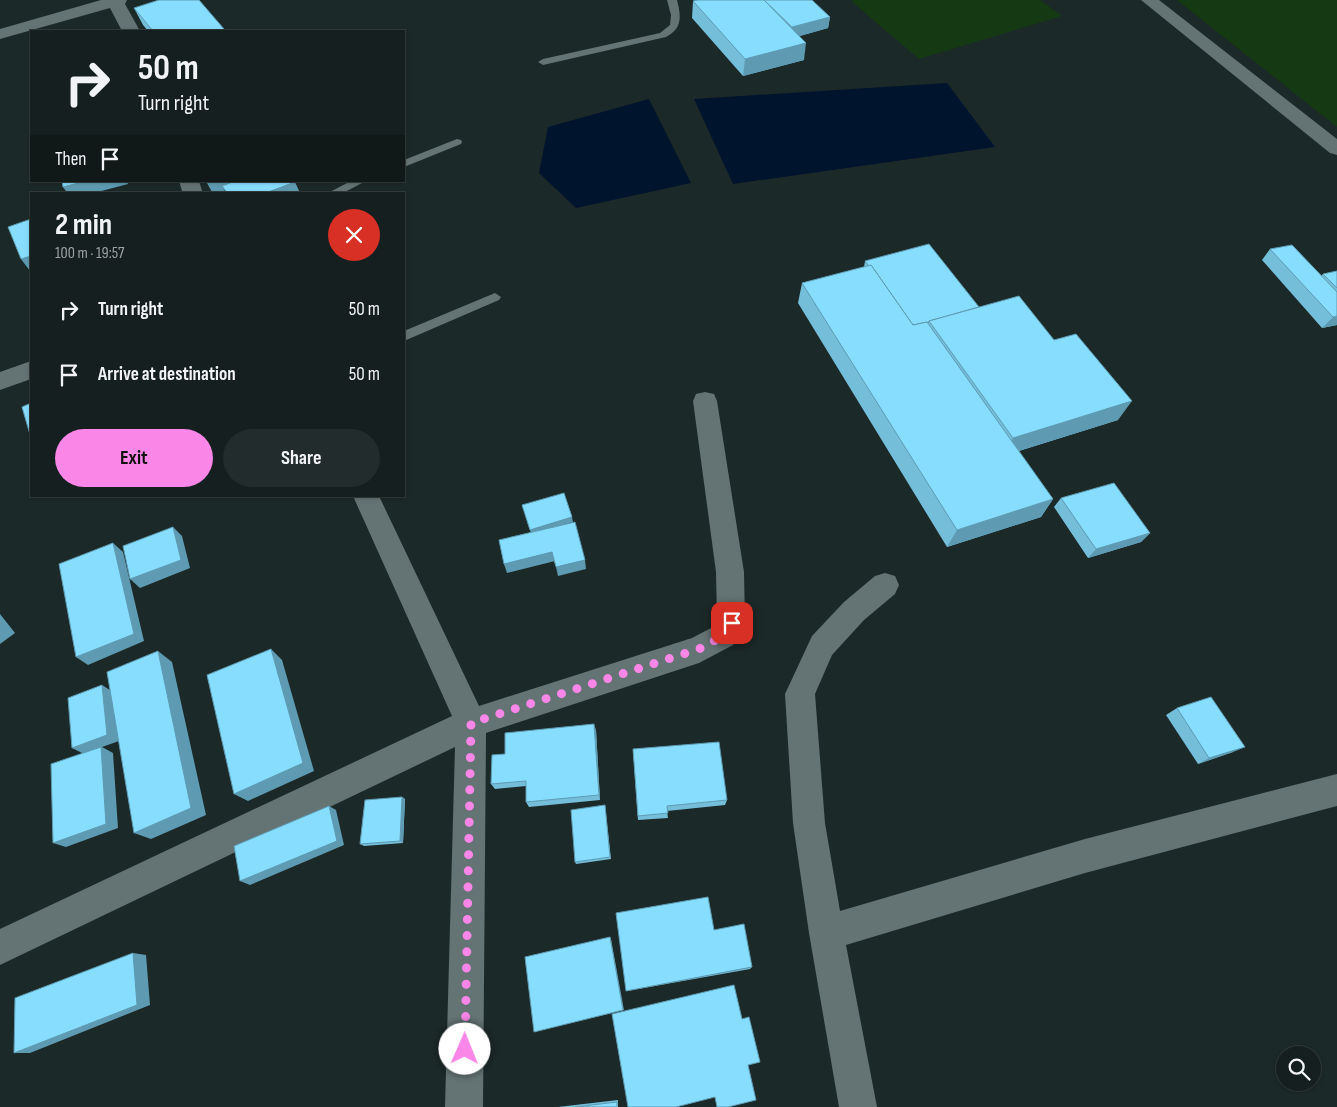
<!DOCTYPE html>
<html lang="en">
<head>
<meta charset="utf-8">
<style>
  body { margin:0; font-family:"Sofia Sans Condensed",sans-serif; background:#222c2c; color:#f1f3f6; height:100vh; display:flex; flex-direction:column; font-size:19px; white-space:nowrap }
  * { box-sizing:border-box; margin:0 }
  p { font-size:16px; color:#9da2a4 }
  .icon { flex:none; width:28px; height:28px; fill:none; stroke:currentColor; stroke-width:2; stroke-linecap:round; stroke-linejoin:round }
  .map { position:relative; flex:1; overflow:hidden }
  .details { position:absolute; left:30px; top:192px; width:375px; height:305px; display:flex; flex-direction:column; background:#151f1f; border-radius:0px; box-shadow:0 1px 4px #0004,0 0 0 1px #343d3d }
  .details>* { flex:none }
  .top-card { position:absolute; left:30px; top:30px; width:375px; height:152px; border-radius:0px; box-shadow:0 1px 4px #0004,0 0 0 1px #343d3d; background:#151f1f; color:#f1f3f6; overflow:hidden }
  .tools { position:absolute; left:1276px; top:1046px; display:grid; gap:10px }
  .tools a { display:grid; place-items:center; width:45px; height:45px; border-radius:50%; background:#151f1f; box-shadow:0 1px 4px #0004,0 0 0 1px #343d3d; font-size:25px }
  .pin { position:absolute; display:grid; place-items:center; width:42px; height:42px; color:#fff; margin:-21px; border-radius:10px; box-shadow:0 2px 8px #0006 }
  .me { position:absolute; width:55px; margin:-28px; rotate:1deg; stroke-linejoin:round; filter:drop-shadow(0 0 4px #0008) }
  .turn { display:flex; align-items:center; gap:18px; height:105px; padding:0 25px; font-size:22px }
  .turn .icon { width:65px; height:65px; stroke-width:2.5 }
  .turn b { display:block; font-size:35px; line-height:42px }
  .then { display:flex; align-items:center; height:48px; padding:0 25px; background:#0003; gap:10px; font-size:19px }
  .round { display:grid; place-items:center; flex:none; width:52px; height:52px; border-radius:26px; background:#222c2c }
  .head { display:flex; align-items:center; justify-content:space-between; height:85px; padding:0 25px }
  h1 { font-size:30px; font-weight:700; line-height:38px }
  .cta { display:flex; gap:10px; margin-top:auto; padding:10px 25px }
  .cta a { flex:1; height:58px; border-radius:30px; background:#fa87e7; color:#111; font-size:20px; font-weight:700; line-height:58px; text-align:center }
  .cta a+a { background:#222c2c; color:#f1f3f6 }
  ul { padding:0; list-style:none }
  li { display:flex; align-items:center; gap:15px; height:65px; padding:0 25px }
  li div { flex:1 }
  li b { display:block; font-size:19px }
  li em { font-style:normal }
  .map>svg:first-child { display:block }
  .green { fill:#143913 }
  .water { fill:#00142d }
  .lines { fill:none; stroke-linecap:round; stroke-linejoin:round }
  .service { fill:#647373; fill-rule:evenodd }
  .minor { fill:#647373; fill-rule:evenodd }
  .wall { fill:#74beda }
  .shaded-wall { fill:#5e9bb2 }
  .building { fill:#87ddfe; stroke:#5e9bb2 }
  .route { stroke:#fa87e7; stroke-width:9; stroke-dasharray:0 16.2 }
</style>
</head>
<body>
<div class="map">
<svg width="1337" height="1107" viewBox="0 0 1337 1107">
  <rect width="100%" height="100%" fill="#1c2929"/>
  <g class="green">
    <polygon points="854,0 1040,0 1062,16 919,59 851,1"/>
    <polygon points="1177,0 1337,0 1337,127"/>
  </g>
  <g class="water">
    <polygon points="947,83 995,147 733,184 694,99"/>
    <polygon points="649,99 691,183 576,208 539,173 548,127"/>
  </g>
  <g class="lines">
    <g class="service">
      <path d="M667 0H677C681 16 683 28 666 37L543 65 538 62 543 59 660 33 670 25 671 15Z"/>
      <polygon points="457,139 461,140 462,142 461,144 404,167 404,160"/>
      <polygon points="351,181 366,181 341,194 326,194"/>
      <polygon points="495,293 501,297 499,300 404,341 404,331"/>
    </g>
    <g class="minor">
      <polygon points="101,0 127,0 125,4 140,31 122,31 110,8 0,39 0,29"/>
      <polygon points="1141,0 1159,0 1337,139 1337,155 1330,153"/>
      <polygon points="179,181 199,181 203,194 183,194"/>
      <polygon points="31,361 31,379 0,390 0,372"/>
      <polygon points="705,392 714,394 717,401 744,572 745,623 733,645 699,663 486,733 483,1107 445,1107 455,747 0,965 0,929 452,716 353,496 379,496 479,706 692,638 713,627 717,620 716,572 693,401 696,394"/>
      <polygon points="885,573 895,576 899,585 895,594 864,620 832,655 815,694 825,823 840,911 1085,839 1337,774 1337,806 1085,873 846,945 877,1107 839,1107 809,933 793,823 785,694 812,636 844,602 875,576"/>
    </g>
  </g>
  <g class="wall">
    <polygon points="693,1 830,17 828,28 799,36 804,60 743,76 692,18"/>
    <polygon points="134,8 224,29 225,31 148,31 143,25"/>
    <polygon points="1270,249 1321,276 1323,274 1337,271 1337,325 1322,328 1262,260"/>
    <polygon points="865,261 979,307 1118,420 1019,451 1053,499 1041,517 947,547 798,303 802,283 864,267"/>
    <polygon points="1061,498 1150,533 1141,542 1088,558 1054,507"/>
    <polygon points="1177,708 1233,752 1198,764 1166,715"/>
    <polygon points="596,730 600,800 529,807 526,802 526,786 495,789 491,784 505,754"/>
    <polygon points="633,749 727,800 725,805 667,811 668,818 638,820"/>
    <polygon points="402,797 405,799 403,843 364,846 360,844"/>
    <polygon points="605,805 611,859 576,864 575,862"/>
    <polygon points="752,967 750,969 627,991 626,991"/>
    <polygon points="618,1100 618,1107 558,1107"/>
  </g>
  <g class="shaded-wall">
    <polygon points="830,17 828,28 790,39 792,27"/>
    <polygon points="806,43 804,60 743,76 745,59"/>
    <polygon points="86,181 127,181 128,184 90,194 68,194 63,187"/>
    <polygon points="212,181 256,181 222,186 225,191 214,194 213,194 207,183"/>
    <polygon points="295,182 300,193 298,194 263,194"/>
    <polygon points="31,256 31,270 30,271 21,259"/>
    <polygon points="1337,316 1337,325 1322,328 1333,317"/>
    <polygon points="1132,401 1118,420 1002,456 1013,438"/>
    <polygon points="1053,499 1041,517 947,547 957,530"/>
    <polygon points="572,517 573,522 531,534 530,530"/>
    <polygon points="173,527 182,536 190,568 140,588 130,579"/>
    <polygon points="1150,533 1141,542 1088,558 1096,549"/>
    <polygon points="113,543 123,552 144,641 88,665 76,657"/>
    <polygon points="552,552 555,561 507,573 504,564"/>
    <polygon points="585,560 586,569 558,576 556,567"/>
    <polygon points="0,614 15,633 0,644"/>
    <polygon points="271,649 282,660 314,771 248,801 234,794"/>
    <polygon points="158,651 172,662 206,815 151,839 134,833"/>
    <polygon points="102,685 113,692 119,741 102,747 113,753 118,828 66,847 53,843 84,754 72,748"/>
    <polygon points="594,724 596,730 600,800 599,795"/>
    <polygon points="1245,747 1233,752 1198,764 1209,758"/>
    <polygon points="402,797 405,799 403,843 400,841"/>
    <polygon points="329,806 336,810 344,845 250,885 240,881"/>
    <polygon points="610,937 611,939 624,1010 534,1032"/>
    <polygon points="133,953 146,955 150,1005 30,1053 14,1053"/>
  </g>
  <g class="building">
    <polygon points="159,0 199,0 224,29 218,31 153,31 134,8"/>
    <polygon points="697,0 764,0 806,43 745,59 693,1"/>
    <polygon points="764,0 812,0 830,17 792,27"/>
    <polygon points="62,181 86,181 63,187"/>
    <polygon points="235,181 294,181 295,182 263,194 228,194 222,186"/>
    <polygon points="31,219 31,256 21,259 8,227"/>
    <polygon points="929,244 979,307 929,321 928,323 927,322 913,325 871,265 869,266 865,261"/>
    <polygon points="1292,245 1337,292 1337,316 1333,317 1270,249"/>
    <polygon points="871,265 913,325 927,322 1053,499 957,530 802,283"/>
    <polygon points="1337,271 1337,288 1323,274"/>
    <polygon points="1019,296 1054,340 1076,334 1132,401 1013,438 929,321"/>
    <polygon points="31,403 31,438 22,407"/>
    <polygon points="1114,483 1150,533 1096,549 1061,498"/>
    <polygon points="564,493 572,517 530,530 522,505"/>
    <polygon points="575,522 585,560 556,567 552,552 504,564 499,540"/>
    <polygon points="173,527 181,560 130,579 123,546"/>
    <polygon points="113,543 134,634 76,657 59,564"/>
    <polygon points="271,649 303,763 234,794 207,675"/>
    <polygon points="158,651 191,808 134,833 107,672"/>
    <polygon points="102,685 107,735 72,748 68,698"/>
    <polygon points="1211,697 1245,747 1209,758 1177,708"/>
    <polygon points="594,724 599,795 526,802 526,781 491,784 492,755 505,754 505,733"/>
    <polygon points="719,742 727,800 667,806 668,813 638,816 633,749"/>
    <polygon points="101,747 106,824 53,843 51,764"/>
    <polygon points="402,797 400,841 360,844 365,800"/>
    <polygon points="605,805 610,857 575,862 571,810"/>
    <polygon points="329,806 337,841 240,881 234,846"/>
    <polygon points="708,897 714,930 744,924 752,967 626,991 616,913"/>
    <polygon points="610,937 623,1010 534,1032 525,957"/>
    <polygon points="133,953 137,1005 14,1053 15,998"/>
    <polygon points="734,985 742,1019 749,1017 760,1062 748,1065 756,1100 728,1107 717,1107 715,1097 676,1107 628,1107 612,1014"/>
    <polygon points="617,1102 617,1107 575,1107"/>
  </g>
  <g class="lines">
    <polyline class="route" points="465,1049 471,723 699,649 723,636 732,623"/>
  </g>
</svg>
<div class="tools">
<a><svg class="icon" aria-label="search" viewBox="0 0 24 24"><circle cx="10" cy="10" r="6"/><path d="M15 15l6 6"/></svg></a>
</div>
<div class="pin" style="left:732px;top:623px;background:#d93025"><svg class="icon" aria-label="arrive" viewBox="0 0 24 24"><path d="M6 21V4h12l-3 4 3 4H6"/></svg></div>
<svg class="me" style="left:465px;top:1049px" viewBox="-20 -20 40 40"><circle r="19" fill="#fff"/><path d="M0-13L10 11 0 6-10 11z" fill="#fa87e7"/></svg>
<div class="top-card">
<div class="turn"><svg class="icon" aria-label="right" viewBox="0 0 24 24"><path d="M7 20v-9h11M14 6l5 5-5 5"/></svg><div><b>50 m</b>Turn right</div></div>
<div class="then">Then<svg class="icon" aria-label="arrive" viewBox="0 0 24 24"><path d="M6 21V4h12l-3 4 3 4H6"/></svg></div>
</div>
<section class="details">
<div class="head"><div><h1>2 min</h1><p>100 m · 19:57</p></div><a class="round" style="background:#d93025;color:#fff"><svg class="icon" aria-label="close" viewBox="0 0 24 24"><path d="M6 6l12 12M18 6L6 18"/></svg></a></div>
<ul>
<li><svg class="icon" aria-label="right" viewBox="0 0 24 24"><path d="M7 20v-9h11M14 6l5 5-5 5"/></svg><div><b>Turn right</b></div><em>50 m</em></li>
<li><svg class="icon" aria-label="arrive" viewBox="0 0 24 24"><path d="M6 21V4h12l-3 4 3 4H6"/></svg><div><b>Arrive at destination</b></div><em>50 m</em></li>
</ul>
<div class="cta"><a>Exit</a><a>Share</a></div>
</section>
</div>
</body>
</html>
